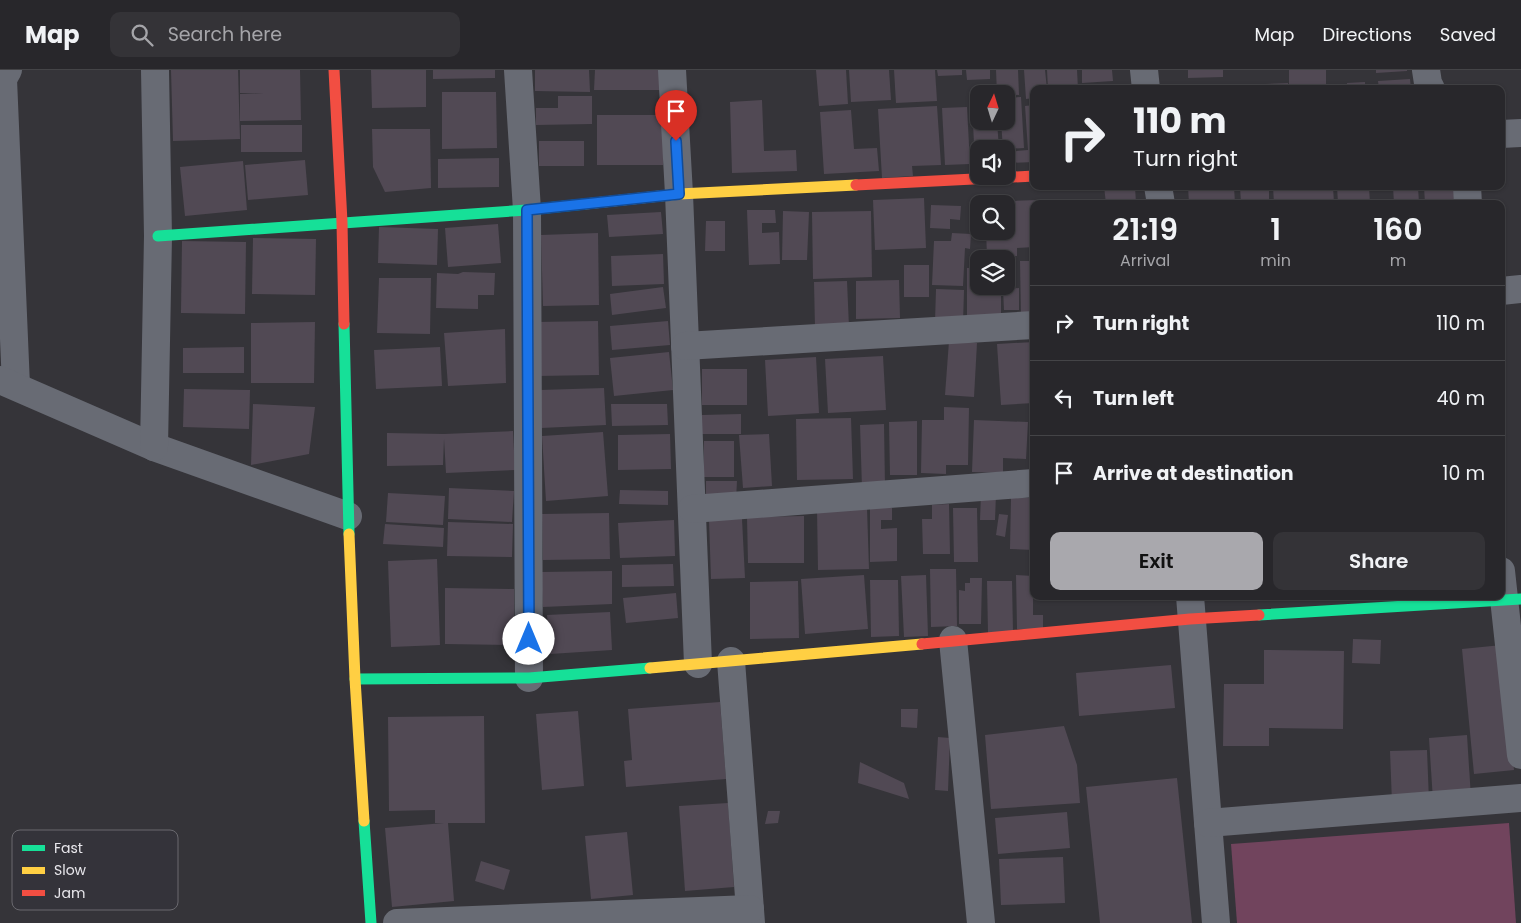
<!DOCTYPE html>
<html lang="en">
<head>
<meta charset="utf-8">
<style>
  body { margin:0; font-family:Poppins,sans-serif; background:#343337; color:#f1f3f6; height:100vh; display:flex; flex-direction:column; font-size:19px; white-space:nowrap }
  * { box-sizing:border-box; margin:0 }
  p { font-size:16px; color:#a5a5a9 }
  .icon { flex:none; width:28px; height:28px; fill:none; stroke:currentColor; stroke-width:2; stroke-linecap:round; stroke-linejoin:round }
  .map { position:relative; flex:1; overflow:hidden }
  .drawer { position:absolute; left:1030px; top:130px; width:475px; height:400px; display:flex; flex-direction:column; background:#28272b; border-radius:10px; box-shadow:0 1px 4px #0004,0 0 0 1px #444447 }
  .drawer>* { flex:none }
  .guide { position:absolute; left:1030px; top:15px; width:475px; height:105px; border-radius:10px; box-shadow:0 1px 4px #0004,0 0 0 1px #444447; background:#28272b; color:#f1f3f6; overflow:hidden }
  .needle { width:32px; rotate:4deg }
  .tools { position:absolute; left:970px; top:15px; display:grid; gap:10px }
  .tools a { display:grid; place-items:center; width:45px; height:45px; border-radius:10px; background:#28272b; box-shadow:0 1px 4px #0004,0 0 0 1px #444447; font-size:25px }
  .pin { position:absolute; display:grid; place-items:center; width:42px; height:42px; color:#fff; margin:-51px -21px; border-radius:50% 50% 50% 0; rotate:-45deg; box-shadow:0 0 5px #0007 }
  .pin .icon { rotate:45deg }
  .me { position:absolute; width:55px; margin:-28px; rotate:0deg; stroke-linejoin:round; filter:drop-shadow(0 0 4px #0008) }
  .turn { display:flex; align-items:center; gap:18px; height:105px; padding:0 20px; font-size:22px }
  .turn .icon { width:65px; height:65px; stroke-width:2.5 }
  .turn b { display:block; font-size:35px; line-height:42px }
  .eta { display:flex; justify-content:space-evenly; align-items:center; height:85px; text-align:center }
  .eta b { font-size:30px; font-weight:600; line-height:35px }
  .action { display:flex; gap:10px; margin-top:auto; padding:10px 20px }
  .action a { flex:1; height:58px; border-radius:10px; background:#a9a8ad; color:#111; font-size:20px; font-weight:600; line-height:58px; text-align:center }
  .action a+a { background:#343337; color:#f1f3f6 }
  ul { padding:0; list-style:none }
  li { display:flex; align-items:center; gap:15px; height:75px; padding:0 20px; border-top:1px solid #444447 }
  li div { flex:1 }
  li b { display:block; font-size:19px }
  li em { font-style:normal }
  header { display:flex; align-items:center; gap:30px; box-sizing:border-box; height:70px; padding:0 25px; background:#28272b; border-bottom:1px solid #444447 }
  header strong { font-size:24px }
  nav { display:flex; gap:28px; margin-inline-start:auto; font-size:18px }
  .search { width:350px; height:45px; background:#343337; display:flex; align-items:center; gap:12px; box-sizing:border-box; padding:0 18px; border-radius:10px; color:#a5a5a9; font-size:19px }
  .map>svg:first-child { display:block }
  .green { fill:#71445d }
  .building { fill:#514954 }
  .lines { fill:none; stroke-linecap:round; stroke-linejoin:round }
  .street { stroke:#686b74; stroke-width:28 }
  .fast { stroke:#16e098; stroke-width:11 }
  .slow { stroke:#ffcf43; stroke-width:11 }
  .jam { stroke:#f24e42; stroke-width:11 }
  .route-casing { stroke:#114b97; stroke-width:12 }
  .route { stroke:#1a73e8; stroke-width:9 }
  .key { fill:#34333a; stroke:#6a696f; stroke-width:1 }
  .key-label { font-size:14px; fill:#e8e7ec }
</style>
</head>
<body>
<header>
<strong>Map</strong>
<div class="search"><svg class="icon" aria-label="search" viewBox="0 0 24 24"><circle cx="10" cy="10" r="6"/><path d="M15 15l6 6"/></svg>Search here</div>
<nav><a>Map</a><a>Directions</a><a>Saved</a></nav>
</header>
<div class="map">
<svg width="1521" height="853" viewBox="0 0 1521 853">
  <rect width="100%" height="100%" fill="#353439"/>
  <polygon class="green" points="1509,753 1516,853 1237,853 1231,774"/>
  <g class="building">
    <polygon points="171,0 238,0 240,69 173,71"/>
    <polygon points="240,0 300,0 301,50 240,51 240,24 264,24 240,23"/>
    <polygon points="371,0 426,0 426,37 372,38"/>
    <polygon points="433,0 495,0 495,8 433,9"/>
    <polygon points="535,0 589,0 590,22 535,21"/>
    <polygon points="595,0 661,0 661,20 594,20"/>
    <polygon points="816,0 846,0 848,34 819,36"/>
    <polygon points="849,0 889,0 891,30 851,32"/>
    <polygon points="894,0 935,0 937,31 896,33"/>
    <polygon points="937,0 962,0 962,5 938,6"/>
    <polygon points="966,0 990,0 990,9 967,10"/>
    <polygon points="996,0 1018,0 1019,25 997,24"/>
    <polygon points="1024,0 1045,0 1047,19 1034,19 1034,28 1026,29"/>
    <polygon points="1047,0 1077,0 1078,19 1048,19"/>
    <polygon points="1082,0 1112,0 1113,11 1082,13"/>
    <polygon points="1188,0 1223,0 1223,7 1188,8"/>
    <rect x="1289" y="0" width="37" height="19"/>
    <polygon points="1376,0 1407,0 1407,1 1376,3"/>
    <polygon points="1410,9 1411,19 1379,19 1378,11"/>
    <polygon points="1365,12 1365,19 1347,19 1347,13"/>
    <polygon points="1288,13 1288,19 1265,19 1265,14"/>
    <polygon points="1258,14 1259,19 1233,19 1233,15"/>
    <polygon points="442,22 496,22 497,78 442,79"/>
    <polygon points="558,26 592,26 592,54 536,55 536,38 558,38"/>
    <polygon points="1021,27 1024,78 1003,79 1001,51 1006,51 1006,28"/>
    <polygon points="762,30 764,81 796,80 797,101 732,103 730,32"/>
    <polygon points="972,33 979,33 979,51 997,51 999,79 979,79 979,94 975,94"/>
    <polygon points="1034,35 1034,92 1006,93 1006,82 1028,80 1025,36"/>
    <polygon points="937,36 941,95 912,96 913,106 882,108 878,39"/>
    <polygon points="967,37 970,94 945,95 942,38"/>
    <polygon points="851,40 854,79 877,78 879,101 824,104 820,42"/>
    <rect x="597" y="45" width="66" height="50"/>
    <rect x="241" y="55" width="61" height="27"/>
    <polygon points="372,59 430,59 431,118 385,122 373,97"/>
    <rect x="539" y="71" width="45" height="25"/>
    <polygon points="499,88 499,117 438,118 438,89"/>
    <polygon points="305,90 308,125 248,130 245,95"/>
    <polygon points="243,91 247,140 185,146 180,97"/>
    <polygon points="1104,116 1135,116 1136,134 1106,134"/>
    <polygon points="1188,116 1234,116 1235,134 1189,134"/>
    <polygon points="1240,116 1269,116 1269,134 1241,134"/>
    <polygon points="1273,116 1333,116 1334,134 1274,134"/>
    <polygon points="1337,116 1369,116 1370,134 1338,134"/>
    <polygon points="1393,116 1418,116 1419,134 1394,134"/>
    <polygon points="1424,116 1456,116 1457,134 1425,134"/>
    <polygon points="924,128 926,178 875,180 873,130"/>
    <polygon points="1038,130 1038,134 1034,134 1034,177 1017,178 1017,186 987,186 986,161 1006,161 1006,134 985,134 985,132"/>
    <polygon points="931,135 961,136 960,150 950,149 950,159 930,158"/>
    <polygon points="747,140 775,140 776,153 762,153 762,163 779,162 780,194 749,195"/>
    <polygon points="783,141 809,142 807,190 782,190"/>
    <polygon points="871,141 872,207 813,209 812,142"/>
    <polygon points="661,142 663,164 609,167 607,145"/>
    <polygon points="706,151 725,151 725,181 705,181"/>
    <polygon points="498,154 501,193 448,197 445,158"/>
    <polygon points="379,157 438,159 437,195 378,193"/>
    <polygon points="598,163 599,235 543,236 541,165"/>
    <polygon points="952,163 971,164 970,179 965,178 963,216 932,215 934,171 951,171"/>
    <polygon points="253,168 316,169 315,225 252,224"/>
    <polygon points="182,171 246,172 245,244 181,243"/>
    <polygon points="663,184 664,214 612,216 611,186"/>
    <polygon points="1020,191 1034,191 1034,247 1021,248"/>
    <rect x="904" y="195" width="25" height="32"/>
    <polygon points="967,198 979,198 979,216 1001,216 1001,252 967,252"/>
    <polygon points="463,202 495,203 494,225 478,225 478,239 436,238 437,203 458,204"/>
    <polygon points="379,208 431,208 430,264 377,263"/>
    <polygon points="899,210 900,248 856,249 856,211"/>
    <polygon points="847,211 849,257 815,258 814,212"/>
    <polygon points="663,217 666,238 612,245 610,224"/>
    <polygon points="1019,218 1019,240 1004,240 1003,219"/>
    <polygon points="936,219 964,220 963,252 935,251"/>
    <polygon points="598,251 599,305 537,306 536,252"/>
    <polygon points="668,251 670,275 612,280 610,256"/>
    <polygon points="315,252 314,313 251,313 251,253"/>
    <polygon points="505,259 506,313 448,316 444,263"/>
    <polygon points="949,271 977,273 974,327 945,325"/>
    <polygon points="1034,272 1034,333 1001,335 997,274"/>
    <polygon points="244,277 244,303 183,303 183,278"/>
    <polygon points="440,277 442,316 376,319 374,280"/>
    <polygon points="669,282 673,320 614,326 610,288"/>
    <polygon points="883,286 886,340 828,343 825,289"/>
    <polygon points="816,287 819,343 768,346 765,290"/>
    <rect x="702" y="299" width="45" height="36"/>
    <polygon points="604,318 606,355 541,358 540,320"/>
    <polygon points="184,319 250,320 249,359 183,357"/>
    <polygon points="253,334 315,337 309,384 251,395"/>
    <polygon points="611,334 667,334 668,355 612,356"/>
    <polygon points="944,337 969,338 968,395 946,395 946,404 921,403 922,350 944,350"/>
    <polygon points="1030,340 1034,340 1034,397 1032,397"/>
    <polygon points="741,344 741,364 702,364 702,345"/>
    <polygon points="851,348 853,409 797,410 796,349"/>
    <polygon points="974,350 1028,352 1026,389 1003,388 1003,403 972,402"/>
    <polygon points="917,351 917,405 890,405 889,352"/>
    <polygon points="884,354 885,418 862,418 860,355"/>
    <polygon points="513,361 515,400 446,403 444,369 443,395 387,396 387,363 444,364"/>
    <polygon points="603,362 608,426 546,431 542,366"/>
    <polygon points="670,364 671,399 618,400 618,365"/>
    <polygon points="769,364 772,416 743,418 739,365"/>
    <rect x="704" y="371" width="30" height="36"/>
    <polygon points="706,411 737,411 736,430 706,429"/>
    <polygon points="449,418 514,421 512,452 448,449"/>
    <polygon points="620,420 668,421 668,435 619,434"/>
    <polygon points="388,423 445,426 443,455 386,452"/>
    <polygon points="981,424 996,424 995,450 980,450"/>
    <polygon points="1011,428 1034,428 1034,480 1010,479"/>
    <polygon points="949,434 950,484 923,484 922,449 932,449 932,435"/>
    <polygon points="867,438 869,499 818,500 817,439"/>
    <polygon points="870,438 892,438 892,450 881,450 881,459 897,458 897,491 870,492"/>
    <polygon points="953,438 977,438 978,492 954,492"/>
    <polygon points="609,443 610,489 543,490 542,444"/>
    <polygon points="999,444 1008,445 1005,467 996,465"/>
    <polygon points="804,446 804,493 748,493 747,447"/>
    <polygon points="742,449 745,508 711,509 709,450"/>
    <polygon points="674,450 675,486 620,488 618,453"/>
    <polygon points="448,452 513,454 512,487 447,486"/>
    <polygon points="385,454 444,458 443,477 383,474"/>
    <polygon points="437,489 440,575 391,577 388,491"/>
    <polygon points="673,494 674,516 622,517 622,495"/>
    <polygon points="930,499 956,499 957,556 931,557"/>
    <polygon points="612,501 612,534 543,537 541,502"/>
    <polygon points="864,505 868,559 805,564 801,509"/>
    <polygon points="926,505 928,566 904,567 901,506"/>
    <polygon points="1016,505 1033,506 1033,545 1043,545 1043,559 1017,559"/>
    <polygon points="970,508 982,508 981,554 959,554 959,520 965,521 965,513 970,513"/>
    <polygon points="870,510 898,510 899,566 871,567"/>
    <polygon points="798,511 799,568 750,569 750,512"/>
    <polygon points="987,511 1012,511 1013,562 988,563"/>
    <polygon points="445,518 514,519 514,575 445,574"/>
    <polygon points="676,523 678,548 626,553 623,528"/>
    <polygon points="610,542 612,580 550,584 547,545"/>
    <polygon points="1353,569 1381,570 1380,594 1352,593"/>
    <polygon points="1502,575 1514,700 1474,704 1462,579"/>
    <polygon points="1264,580 1344,581 1343,659 1269,658 1269,676 1223,676 1224,614 1264,614"/>
    <polygon points="1171,595 1175,638 1079,646 1076,603"/>
    <polygon points="720,632 726,709 626,717 624,691 632,690 628,639"/>
    <polygon points="901,639 918,639 917,658 901,657"/>
    <polygon points="578,641 584,716 542,720 536,644"/>
    <polygon points="484,646 485,753 448,753 454,831 392,837 385,758 444,753 435,753 435,740 389,741 388,647"/>
    <polygon points="1064,656 1077,695 1080,733 991,739 985,665"/>
    <polygon points="1467,665 1471,728 1433,731 1429,668"/>
    <polygon points="938,667 950,668 948,721 935,720"/>
    <polygon points="1427,680 1429,731 1392,733 1390,681"/>
    <polygon points="860,692 904,713 909,729 858,713"/>
    <polygon points="1177,708 1192,853 1100,853 1086,717"/>
    <polygon points="728,733 734,817 685,821 679,736"/>
    <polygon points="768,741 780,741 778,753 765,754"/>
    <polygon points="1067,742 1070,778 998,784 995,748"/>
    <polygon points="627,762 633,825 591,829 585,766"/>
    <polygon points="1063,787 1065,833 1001,835 999,789"/>
    <polygon points="481,791 510,800 504,820 475,811"/>
  </g>
  <g class="lines">
    <g class="street">
      <polyline points="8,0 3,9 16,316"/>
      <polyline points="518,0 527,140 529,608"/>
      <polyline points="672,0 679,124 698,594"/>
      <polyline points="1144,0 1146,19"/>
      <polyline points="1426,0 1428,13 1431,19"/>
      <polyline points="1501,64 1521,63"/>
      <polyline points="1158,116 1161,134"/>
      <polyline points="1467,116 1468,134"/>
      <polyline points="1501,221 1521,219"/>
      <polyline points="685,276 1034,255"/>
      <polyline points="0,310 154,377 348,446"/>
      <polyline points="154,377 158,166 155,0"/>
      <polyline points="692,439 1034,413"/>
      <polyline points="1501,501 1521,685"/>
      <polyline points="1190,526 1216,853"/>
      <polyline points="953,570 981,853"/>
      <polyline points="731,591 751,853"/>
      <polyline points="1208,753 1521,728"/>
      <polyline points="397,853 750,839"/>
    </g>
    <g class="fast">
      <polyline points="158,166 527,140 585,134"/>
      <polyline points="344,254 349,464"/>
      <polyline points="1259,545 1521,529"/>
      <polyline points="355,609 529,608 650,598"/>
      <polyline points="364,751 371,853"/>
    </g>
    <g class="slow">
      <polyline points="585,134 679,124 856,115"/>
      <polyline points="349,464 355,609 364,751"/>
      <polyline points="650,598 922,574"/>
    </g>
    <g class="jam">
      <polyline points="334,0 342,152 344,254"/>
      <polyline points="856,115 1034,106"/>
      <polyline points="922,574 1190,549 1259,545"/>
    </g>
  </g>
  <g class="lines">
    <g class="route-casing">
      <polyline id="route" points="529,569 527,140 679,124 676,71"/>
    </g>
    <use href="#route" class="route"/>
  </g>
  <rect x="12" y="760" width="166" height="80" rx="8" class="key"/>
  <rect x="22" y="775" width="23" height="6" fill="#16e098"/>
  <rect x="22" y="797" width="23" height="7" fill="#ffcf43"/>
  <rect x="22" y="820" width="23" height="6" fill="#f24e42"/>
  <g class="key-label">
    <text x="54" y="783">Fast</text>
    <text x="54" y="805">Slow</text>
    <text x="54" y="828">Jam</text>
  </g>
</svg>
<div class="tools">
<a><svg class="needle" viewBox="-14 -14 28 28"><path d="M0-13l5 13h-10z" fill="#e53935"/><path d="M0 13l5-13h-10z" fill="#a5a5a9"/></svg></a>
<a><svg class="icon" aria-label="sound" viewBox="0 0 24 24"><path d="M4 9h4l5-4v14l-5-4H4zM17 9q2 3 0 6"/></svg></a>
<a><svg class="icon" aria-label="search" viewBox="0 0 24 24"><circle cx="10" cy="10" r="6"/><path d="M15 15l6 6"/></svg></a>
<a><svg class="icon" aria-label="layers" viewBox="0 0 24 24"><path d="M12 4l9 5-9 5-9-5zM3 14l9 5 9-5"/></svg></a>
</div>
<div class="pin" style="left:676px;top:71px;background:#d93025"><svg class="icon" aria-label="arrive" viewBox="0 0 24 24"><path d="M6 21V4h12l-3 4 3 4H6"/></svg></div>
<svg class="me" style="left:529px;top:569px" viewBox="-20 -20 40 40"><circle r="19" fill="#fff"/><path d="M0-13L10 11 0 6-10 11z" fill="#1a73e8"/></svg>
<div class="guide">
<div class="turn"><svg class="icon" aria-label="right" viewBox="0 0 24 24"><path d="M7 20v-9h11M14 6l5 5-5 5"/></svg><div><b>110 m</b>Turn right</div></div>
</div>
<section class="drawer">
<div class="eta">
<div><b>21:19</b><p>Arrival</p></div>
<div><b>1</b><p>min</p></div>
<div><b>160</b><p>m</p></div>
</div>
<ul>
<li><svg class="icon" aria-label="right" viewBox="0 0 24 24"><path d="M7 20v-9h11M14 6l5 5-5 5"/></svg><div><b>Turn right</b></div><em>110 m</em></li>
<li><svg class="icon" aria-label="left" viewBox="0 0 24 24"><path d="M17 20v-9H6M10 6l-5 5 5 5"/></svg><div><b>Turn left</b></div><em>40 m</em></li>
<li><svg class="icon" aria-label="arrive" viewBox="0 0 24 24"><path d="M6 21V4h12l-3 4 3 4H6"/></svg><div><b>Arrive at destination</b></div><em>10 m</em></li>
</ul>
<div class="action"><a>Exit</a><a>Share</a></div>
</section>
</div>
</body>
</html>
